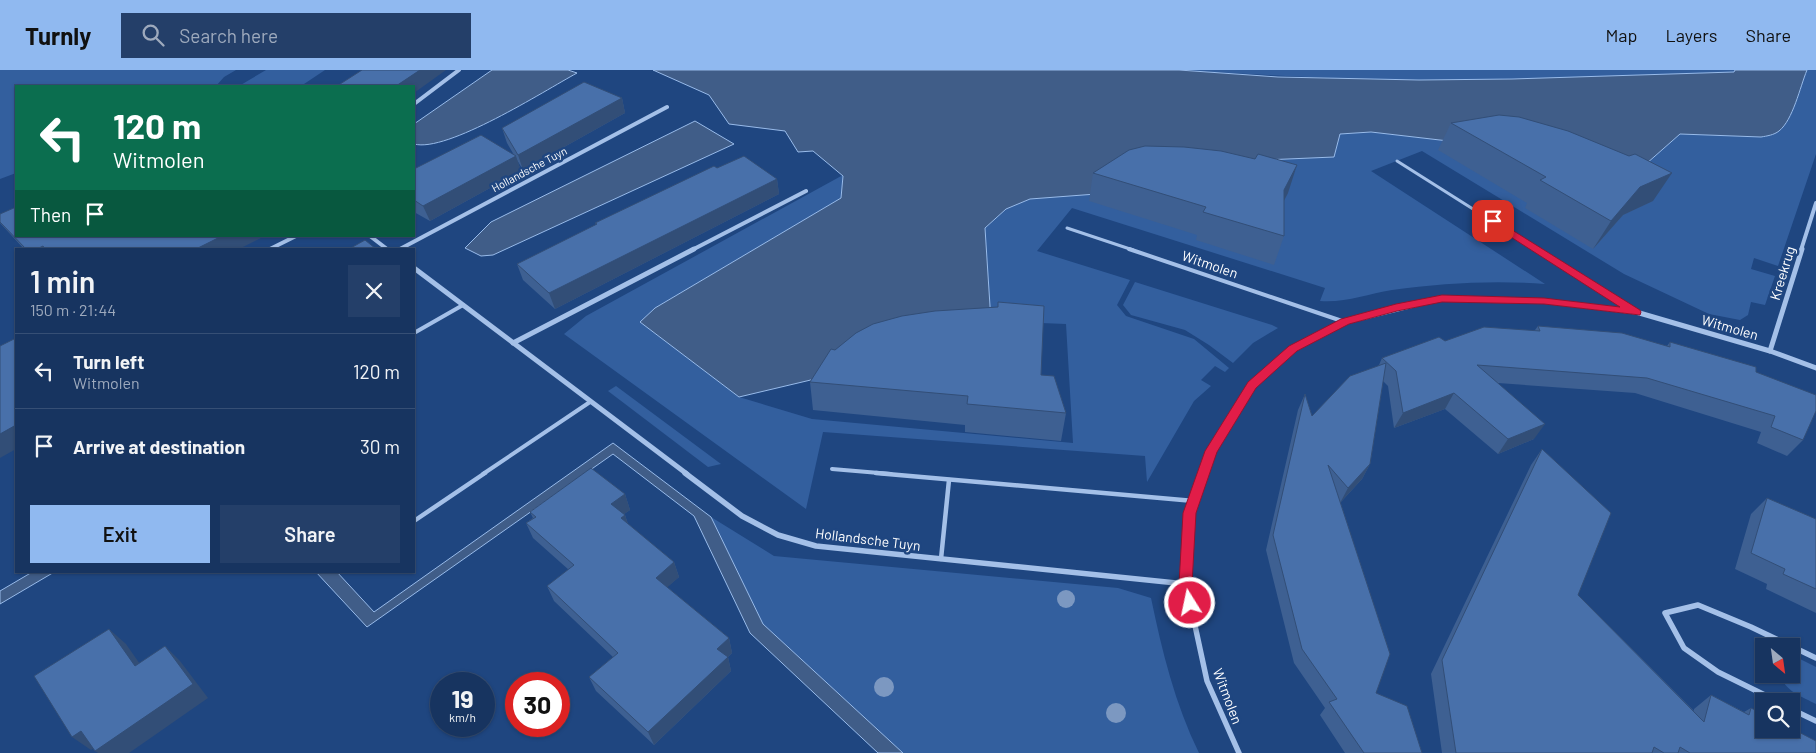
<!DOCTYPE html>
<html lang="en">
<head>
<meta charset="utf-8">
<style>
  body { margin:0; font-family:Barlow,sans-serif; background:#243f69; color:#f1f3f6; height:100vh; display:flex; flex-direction:column; font-size:19px; white-space:nowrap }
  * { box-sizing:border-box; margin:0 }
  p { font-size:16px; color:#9eaabd }
  .icon { flex:none; width:28px; height:28px; fill:none; stroke:currentColor; stroke-width:2; stroke-linecap:round; stroke-linejoin:round }
  .map { position:relative; flex:1; overflow:hidden }
  .drawer { position:absolute; left:15px; top:178px; width:400px; height:325px; display:flex; flex-direction:column; background:#173460; border-radius:0px; box-shadow:0 1px 4px #0004,0 0 0 1px #364f75 }
  .drawer>* { flex:none }
  .top-card { position:absolute; left:15px; top:15px; width:400px; height:152px; border-radius:0px; box-shadow:0 1px 4px #0004,0 0 0 1px #364f75; background:#0b6e4f; color:#fff; overflow:hidden }
  .needle { width:32px; rotate:151deg }
  .fabs { position:absolute; left:1755px; top:568px; display:grid; gap:10px }
  .fabs a { display:grid; place-items:center; width:45px; height:45px; border-radius:0px; background:#173460; box-shadow:0 1px 4px #0004,0 0 0 1px #364f75; font-size:25px }
  .speed { position:absolute; left:430px; top:602px; display:flex; gap:10px; font-size:25px; font-weight:700; text-align:center }
  .speed>* { display:grid; place-content:center; width:65px; height:65px; border-radius:50%; background:#173460; box-shadow:0 1px 4px #0004,0 0 0 1px #364f75; line-height:1 }
  .speed small { font-size:12px; font-weight:400 }
  .speed .limit { border:8px solid #d22; background:#fff; color:#111 }
  .pin { position:absolute; display:grid; place-items:center; width:42px; height:42px; color:#fff; margin:-21px; border-radius:10px; box-shadow:0 2px 8px #0006 }
  .me { position:absolute; width:55px; margin:-28px; rotate:350deg; stroke-linejoin:round; filter:drop-shadow(0 0 4px #0008) }
  .turn { display:flex; align-items:center; gap:18px; height:105px; padding:0 15px; font-size:22px }
  .turn .icon { width:65px; height:65px; stroke-width:2.5 }
  .turn b { display:block; font-size:35px; line-height:42px }
  .then { display:flex; align-items:center; height:48px; padding:0 15px; background:#0003; gap:10px; font-size:19px }
  .round { display:grid; place-items:center; flex:none; width:52px; height:52px; border-radius:0px; background:#243f69 }
  .headline { display:flex; align-items:center; justify-content:space-between; height:85px; padding:0 15px }
  h1 { font-size:30px; font-weight:600; line-height:38px }
  .button { display:flex; gap:10px; margin-top:auto; padding:10px 15px }
  .button a { flex:1; height:58px; border-radius:0px; background:#90b9f0; color:#111; font-size:20px; font-weight:600; line-height:58px; text-align:center }
  .button a+a { background:#243f69; color:#f1f3f6 }
  ul { padding:0; list-style:none }
  li { display:flex; align-items:center; gap:15px; height:75px; padding:0 15px; border-top:1px solid #364f75 }
  li div { flex:1 }
  li b { display:block; font-size:19px }
  li em { font-style:normal }
  header { display:flex; align-items:center; gap:30px; box-sizing:border-box; height:70px; padding:0 25px; background:#90b9f0; color:#111 }
  header strong { font-size:24px }
  nav { display:flex; gap:28px; margin-inline-start:auto; font-size:18px }
  .search { width:350px; height:45px; background:#243f69; display:flex; align-items:center; gap:12px; box-sizing:border-box; padding:0 18px; border-radius:0px; color:#9eaabd; font-size:19px }
  .map>svg:first-child { display:block }
  .green { fill:#335f9e }
  .water { fill:#405d88; stroke:#98bbea }
  .lines { fill:none; stroke-linecap:round; stroke-linejoin:round }
  .lane-far2 { stroke:#a4c0e8; stroke-width:3 }
  .lane-far1 { stroke:#a4c0e8; stroke-width:4 }
  .lane { stroke:#a4c0e8; stroke-width:4.5 }
  .street-far2 { stroke:#a4c0e8; stroke-width:4 }
  .street-far1 { stroke:#a4c0e8; stroke-width:5 }
  .street { stroke:#a4c0e8; stroke-width:5.5 }
  .tree { fill:#7c98c1 }
  .wall { fill:#3e6092 }
  .shaded-wall { fill:#324e77 }
  .building { fill:#4870aa; stroke:#324e77 }
  .route { fill:#e11d48; stroke:#92132f }
  .labels { text-anchor:middle; dominant-baseline:central; stroke-width:5; stroke-linejoin:round; paint-order:stroke }
  .far-street-label { font-size:11px; fill:#fff; stroke:#1f4680 }
  .street-label { font-size:14px; fill:#fff; stroke:#1f4680 }
</style>
</head>
<body>
<header>
<strong>Turnly</strong>
<div class="search"><svg class="icon" aria-label="search" viewBox="0 0 24 24"><circle cx="10" cy="10" r="6"/><path d="M15 15l6 6"/></svg>Search here</div>
<nav><a>Map</a><a>Layers</a><a>Share</a></nav>
</header>
<div class="map">
<svg width="1816" height="683" viewBox="0 0 1816 683">
  <rect width="100%" height="100%" fill="#1f4680"/>
  <g class="green">
    <polygon points="0,0 236,0 224,7 216,16 16,16 16,103 0,109"/>
    <polygon points="266,0 325,0 301,16 239,16"/>
    <path d="M1179 0H1735L1734 2C1630 5 1525 10 1421 10 1340 9 1259 5 1179 0Z"/>
    <path d="M1807 0H1816V84L1778 196 1754 188 1751 199 1775 206 1765 235 1751 232 1748 245 1740 250 1709 244 1624 204 1422 81 1371 101 1545 214C1494 210 1443 213 1392 220 1367 224 1345 233 1320 231L1325 218 1072 138 1037 181 1130 210 1117 235 1126 246 1194 269 1229 298 1225 302 1215 296 1201 310 1211 316 1194 331 1147 412 1145 386 823 362 806 439 564 264 586 246 843 105 841 128 655 238 640 252 739 327 812 349 1073 373 1066 254 991 251 985 158 1006 139 1030 129 1264 90 1340 64 1371 62 1646 94 1680 64 1761 67C1767 66 1774 65 1779 61 1793 50 1800 17 1807 0Z"/>
    <polygon points="1135,212 1272,255 1278,258 1253,273 1233,293 1209,275 1185,260 1131,245 1123,235"/>
    <polygon points="616,316 721,394 708,397 608,321"/>
    <path d="M711 447 774 486 1118 518 1151 528C1162 581 1175 634 1199 683H903L763 554Z"/>
    <path d="M1800 589 1816 597V634C1803 627 1783 621 1781 604H1791V591Z"/>
  </g>
  <g class="water">
    <path d="M492 0H568L577 3C544 21 447 83 414 74V54Z"/>
    <path d="M653 0H1179L1278 7 1419 10 1512 9 1734 2 1735 0H1807C1800 17 1793 50 1779 61 1774 65 1767 66 1761 67L1680 64 1646 94 1371 62 1340 64 1334 87 1264 90 1242 113 1030 129 1006 139 985 158 992 267 739 327 640 252 655 238 841 128 843 106 813 81 798 82 785 61 729 54 709 25Z"/>
    <polygon points="695,51 734,74 493,185 481,186 465,178 491,152"/>
    <polygon points="613,373 711,447 763,554 903,683 878,683 750,563 694,446 613,384 367,557 315,501 336,501 374,542"/>
    <polygon points="34,501 56,501 0,534 0,521"/>
  </g>
  <g class="lines">
    <g class="lane-far2">
      <polyline points="1397,91 1538,180"/>
      <polyline points="1067,158 1133,180"/>
    </g>
    <g class="lane-far1">
      <polyline points="1129,179 1345,252"/>
      <polyline points="1536,179 1634,241"/>
      <polyline points="414,263 463,235"/>
      <polyline points="832,399 891,404"/>
      <polyline points="483,404 590,332"/>
    </g>
    <g class="lane">
      <polyline points="876,403 1194,431"/>
      <polyline points="414,451 485,403"/>
      <polyline points="941,489 949,410"/>
    </g>
    <g class="street-far2">
      <polyline points="414,34 459,0"/>
      <polyline points="370,166 387,179"/>
      <polyline points="270,179 296,166"/>
      <polyline points="400,179 667,37"/>
      <polyline points="692,180 806,121"/>
      <polyline points="1801,180 1816,133"/>
    </g>
    <g class="street-far1">
      <polyline points="414,198 687,404"/>
      <polyline points="513,273 694,179"/>
      <polyline points="1770,281 1802,179"/>
      <polyline points="1203,404 1211,381 1252,315 1293,278 1345,252 1442,228 1544,231 1636,242 1770,281 1816,298"/>
    </g>
    <g class="street">
      <polyline points="685,403 742,446 778,465 816,476 1186,514"/>
      <polyline points="1203,403 1189,443 1186,514 1207,611 1239,683"/>
      <polyline points="1777,631 1718,602 1684,578 1665,543 1698,535 1751,557 1816,588"/>
      <polyline points="1791,639 1816,651"/>
    </g>
  </g>
  <g class="tree">
    <circle cx="1066" cy="529" r="9"/>
    <circle cx="884" cy="617" r="10"/>
    <circle cx="1116" cy="643" r="10"/>
  </g>
  <g class="wall">
    <polygon points="622,28 625,43 523,100 517,90 521,101 430,151 414,142 414,99 514,85 507,73 502,58"/>
    <polygon points="1451,53 1653,131 1623,145 1593,179 1525,138 1527,133 1438,80"/>
    <polygon points="717,98 777,109 779,124 555,239 523,210 517,194 596,155 595,153"/>
    <polygon points="1093,103 1288,123 1284,130 1284,166 1274,195 1196,170 1197,165 1089,131"/>
    <polygon points="0,144 16,166 239,179 24,179 0,153"/>
    <polygon points="1538,256 1667,276 1670,272 1756,302 1803,370 1787,386 1757,373 1761,362 1635,323 1498,313 1534,369 1498,384 1445,339 1394,358 1388,316 1383,311 1370,394 1362,409 1340,433 1376,623 1422,683 1345,683 1320,645 1325,638 1294,593 1266,480 1298,340 1305,324 1312,346 1379,295 1382,288 1445,271 1535,260"/>
    <polygon points="835,280 1041,305 1066,343 1061,371 965,362 965,355 813,340 810,312"/>
    <polygon points="1542,379 1578,525 1694,641 1694,639 1711,625 1744,642 1751,638 1816,683 1442,683 1431,604 1531,395"/>
    <polygon points="625,424 630,440 624,444 625,445 628,454 674,492 679,507 667,517 729,568 732,583 728,587 731,601 654,675 596,621 589,607 613,587 554,531 547,516 569,500 533,468 526,453 533,448 530,442"/>
    <polygon points="1767,428 1816,449 1816,543 1766,519 1767,514 1735,499 1751,444"/>
  </g>
  <g class="shaded-wall">
    <polygon points="420,0 446,0 414,23 414,16 396,16"/>
    <polygon points="622,28 625,43 523,100 518,85"/>
    <polygon points="516,86 521,101 430,151 423,136"/>
    <polygon points="1297,95 1288,123 1275,148 1284,120"/>
    <polygon points="1672,103 1653,131 1623,145 1593,179 1611,151 1640,117"/>
    <polygon points="777,109 779,124 555,239 549,223"/>
    <polygon points="222,166 265,166 239,179 196,179"/>
    <polygon points="1454,323 1445,339 1394,358 1403,343"/>
    <polygon points="1545,354 1534,369 1498,384 1508,369"/>
    <polygon points="16,355 16,379 0,388 0,364"/>
    <polygon points="1370,394 1362,409 1340,433 1348,418"/>
    <polygon points="625,424 630,440 617,449 611,434"/>
    <polygon points="625,445 630,460 621,448"/>
    <polygon points="674,492 679,507 661,523 656,508"/>
    <polygon points="109,559 126,574 151,610 135,596"/>
    <polygon points="729,568 732,583 728,587 731,601 654,675 648,662 717,579"/>
    <polygon points="165,576 180,591 208,628 129,683 98,683 95,681"/>
    <polygon points="81,661 100,675 91,680 72,667"/>
  </g>
  <g class="building">
    <polygon points="362,0 420,0 396,16 337,16"/>
    <polygon points="584,12 622,28 518,85 502,58"/>
    <polygon points="1499,45 1519,47 1568,61 1629,86 1635,84 1672,103 1640,117 1611,151 1540,110 1546,107 1451,53"/>
    <polygon points="481,65 516,86 423,136 414,130 414,99"/>
    <polygon points="1145,76 1184,77 1221,81 1255,89 1258,84 1297,95 1284,120 1284,166 1203,142 1206,137 1093,103 1129,80"/>
    <polygon points="744,86 777,109 549,223 517,194 597,154 595,153 714,96 717,98"/>
    <polygon points="16,137 16,166 222,166 196,179 45,179 43,176 37,179 26,179 0,152 0,144"/>
    <polygon points="365,170 376,179 349,179"/>
    <polygon points="998,232 1044,236 1041,305 1054,306 1066,343 967,334 968,326 810,312 831,279 835,280 856,263 873,254 902,246 935,241 998,237"/>
    <polygon points="1538,256 1622,263 1670,277 1670,272 1756,297 1756,302 1816,325 1816,341 1803,370 1771,357 1775,346 1647,308 1477,295 1545,354 1508,369 1454,323 1403,343 1396,301 1382,288 1439,267 1445,271 1484,257 1540,261"/>
    <polygon points="16,268 16,355 0,364 0,276"/>
    <polygon points="1386,293 1370,394 1348,418 1328,395 1390,584 1376,623 1407,636 1422,683 1364,683 1329,632 1337,629 1302,579 1273,465 1305,324 1312,346 1350,306"/>
    <polygon points="1542,379 1611,443 1578,525 1704,652 1711,625 1749,645 1751,638 1764,644 1764,659 1791,658 1816,671 1816,683 1690,683 1680,677 1678,683 1664,683 1654,677 1652,683 1456,683 1442,590"/>
    <polygon points="591,398 625,424 611,434 625,445 621,448 674,492 656,508 729,568 717,579 728,587 648,662 589,607 618,583 547,516 574,495 526,453 536,447 530,442"/>
    <polygon points="1767,428 1816,449 1816,519 1783,504 1785,499 1751,483"/>
    <polygon points="109,559 135,596 165,576 193,614 95,681 81,661 72,667 34,606"/>
  </g>
  <polygon class="route" points="1493,148 1640,240 1641,242 1640,245 1544,234 1442,232 1397,241 1349,254 1297,281 1256,318 1217,382 1196,443 1192,514 1197,533 1195,537 1190,539 1186,537 1179,514 1183,443 1205,381 1248,312 1289,276 1341,249 1396,234 1442,225 1544,228 1620,237 1489,153 1488,151"/>
  <g class="labels">
    <g class="far-street-label">
      <text transform="translate(529 99) rotate(-28)">Hollandsche Tuyn</text>
    </g>
    <g class="street-label">
      <text transform="translate(1210 194) rotate(19)">Witmolen</text>
      <text transform="translate(1782 203) rotate(-73)">Kreekrug</text>
      <text transform="translate(1730 257) rotate(16)">Witmolen</text>
      <text transform="translate(868 469) rotate(7)">Hollandsche Tuyn</text>
      <text transform="translate(1228 626) rotate(69)">Witmolen</text>
    </g>
  </g>
</svg>
<div class="fabs">
<a><svg class="needle" viewBox="-14 -14 28 28"><path d="M0-13l5 13h-10z" fill="#e53935"/><path d="M0 13l5-13h-10z" fill="#9eaabd"/></svg></a>
<a><svg class="icon" aria-label="search" viewBox="0 0 24 24"><circle cx="10" cy="10" r="6"/><path d="M15 15l6 6"/></svg></a>
</div>
<div class="speed"><div>19<small>km/h</small></div><div class="limit">30</div></div>
<div class="pin" style="left:1493px;top:151px;background:#d93025"><svg class="icon" aria-label="arrive" viewBox="0 0 24 24"><path d="M6 21V4h12l-3 4 3 4H6"/></svg></div>
<svg class="me" style="left:1190px;top:533px" viewBox="-20 -20 40 40"><circle r="17" fill="#e11d48" stroke="#fff" stroke-width="3"/><path d="M0-11L8 9 0 5-8 9z" fill="#fff"/></svg>
<div class="top-card">
<div class="turn"><svg class="icon" aria-label="left" viewBox="0 0 24 24"><path d="M17 20v-9H6M10 6l-5 5 5 5"/></svg><div><b>120 m</b>Witmolen</div></div>
<div class="then">Then<svg class="icon" aria-label="arrive" viewBox="0 0 24 24"><path d="M6 21V4h12l-3 4 3 4H6"/></svg></div>
</div>
<section class="drawer">
<div class="headline"><div><h1>1 min</h1><p>150 m · 21:44</p></div><a class="round"><svg class="icon" aria-label="close" viewBox="0 0 24 24"><path d="M6 6l12 12M18 6L6 18"/></svg></a></div>
<ul>
<li><svg class="icon" aria-label="left" viewBox="0 0 24 24"><path d="M17 20v-9H6M10 6l-5 5 5 5"/></svg><div><b>Turn left</b><p>Witmolen</p></div><em>120 m</em></li>
<li><svg class="icon" aria-label="arrive" viewBox="0 0 24 24"><path d="M6 21V4h12l-3 4 3 4H6"/></svg><div><b>Arrive at destination</b></div><em>30 m</em></li>
</ul>
<div class="button"><a>Exit</a><a>Share</a></div>
</section>
</div>
</body>
</html>
